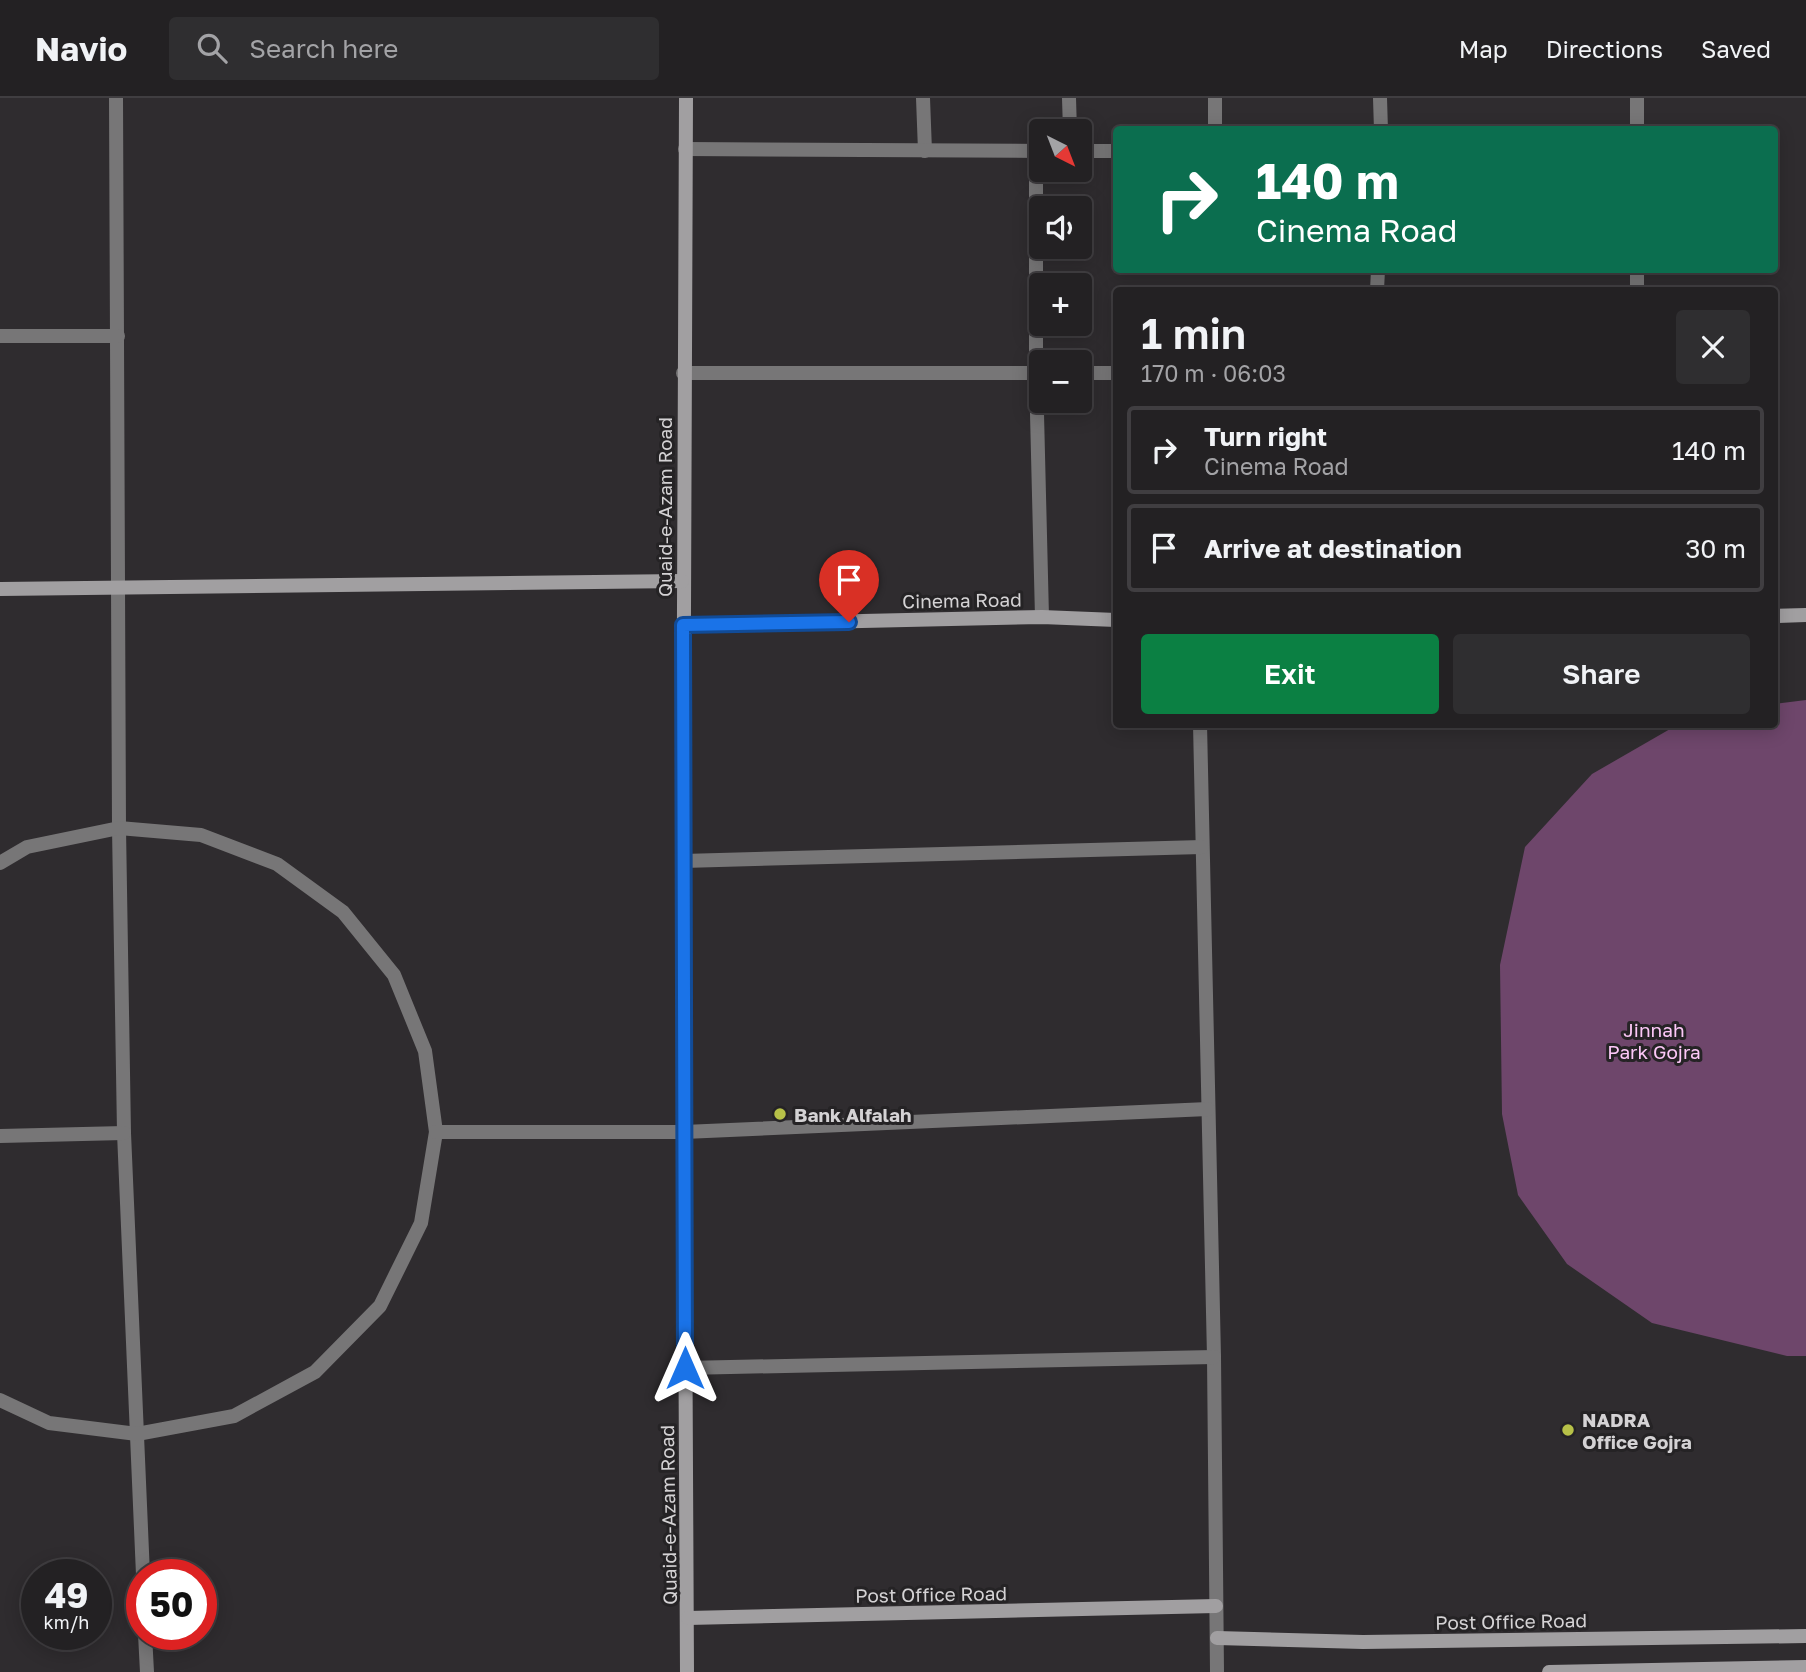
<!DOCTYPE html>
<html lang="en">
<head>
<meta charset="utf-8">
<style>
  body { margin:0; font-family:"Golos Text",sans-serif; background:#2f2e30; color:#f1f3f6; height:100vh; display:flex; flex-direction:column; font-size:26px; white-space:nowrap }
  * { box-sizing:border-box; margin:0 }
  p { font-size:23px; color:#a3a3a6 }
  .icon { flex:none; width:38px; height:38px; fill:none; stroke:currentColor; stroke-width:2; stroke-linecap:round; stroke-linejoin:round }
  .map { position:relative; flex:1; overflow:hidden }
  .side { position:absolute; left:1113px; top:189px; width:665px; height:441px; display:flex; flex-direction:column; background:#232123; border-radius:7px; box-shadow:0 4px 18px #0003,0 0 0 2px #403e41 }
  .side>* { flex:none }
  .top-card { position:absolute; left:1113px; top:28px; width:665px; height:147px; border-radius:7px; box-shadow:0 4px 18px #0003,0 0 0 2px #403e41; background:#0b6e4f; color:#fff; overflow:hidden }
  .needle { width:46px; rotate:138deg }
  .buttons { position:absolute; left:1029px; top:21px; display:grid; gap:14px }
  .buttons a { display:grid; place-items:center; width:63px; height:63px; border-radius:7px; background:#232123; box-shadow:0 4px 18px #0003,0 0 0 2px #403e41; font-size:35px }
  .speed { position:absolute; left:21px; top:1461px; display:flex; gap:14px; font-size:35px; font-weight:700; text-align:center }
  .speed>* { display:grid; place-content:center; width:91px; height:91px; border-radius:50%; background:#232123; box-shadow:0 4px 18px #0003,0 0 0 2px #403e41; line-height:1 }
  .speed small { font-size:18px; font-weight:400 }
  .speed .limit { border:10px solid #d22; background:#fff; color:#111 }
  .pin { position:absolute; display:grid; place-items:center; width:60px; height:60px; color:#fff; margin:-72px -30px; border-radius:50% 50% 50% 0; rotate:-45deg; box-shadow:0 0 7px #0007 }
  .pin .icon { rotate:45deg }
  .me { position:absolute; width:77px; margin:-38px; rotate:0deg; stroke-linejoin:round; filter:drop-shadow(0 0 5px #0008) }
  .turn { display:flex; align-items:center; gap:24px; height:147px; padding:0 28px; font-size:32px }
  .turn .icon { width:91px; height:91px; stroke-width:2.5 }
  .turn b { display:block; font-size:49px; line-height:60px }
  .round { display:grid; place-items:center; flex:none; width:74px; height:74px; border-radius:7px; background:#2f2e30 }
  .overview { display:flex; align-items:center; justify-content:space-between; height:119px; padding:0 28px }
  h1 { font-size:42px; font-weight:600; line-height:52px }
  .cta { display:flex; gap:14px; margin-top:auto; padding:14px 28px }
  .cta a { flex:1; height:80px; border-radius:7px; background:#0b8043; color:#fff; font-size:28px; font-weight:600; line-height:80px; text-align:center }
  .cta a+a { background:#2f2e30; color:#f1f3f6 }
  ul { padding:0; list-style:none }
  li { display:flex; align-items:center; gap:21px; height:88px; margin:0 14px 10px; padding:0 14px; border:4px solid #403e41; border-radius:7px }
  li div { flex:1 }
  li b { display:block; font-size:26px }
  li em { font-style:normal }
  header { display:flex; align-items:center; gap:42px; box-sizing:border-box; height:98px; padding:0 35px; background:#232123; border-bottom:2px solid #403e41 }
  header strong { font-size:33px }
  nav { display:flex; gap:38px; margin-inline-start:auto; font-size:24px }
  .search { width:490px; height:63px; background:#2f2e30; display:flex; align-items:center; gap:18px; box-sizing:border-box; padding:0 24px; border-radius:7px; color:#a3a3a6; font-size:26px }
  .map>svg:first-child { display:block }
  .green { fill:#6e466b }
  .lines { fill:none; stroke-linecap:round; stroke-linejoin:round }
  .street { stroke:#777677; stroke-width:14 }
  .secondary { stroke:#a19fa1; stroke-width:14 }
  .route-casing { stroke:#114b97; stroke-width:18 }
  .route { stroke:#1a73e8; stroke-width:12 }
  .poi-dot { fill:#b7c148; stroke:#252325; stroke-width:2.5 }
  .labels { text-anchor:middle; dominant-baseline:central; stroke-width:6; stroke-linejoin:round; paint-order:stroke }
  .street-label { font-size:19px; fill:#d4d2d4; stroke:#252325 }
  .park-label { font-size:19px; fill:#fdc8f8; stroke:#252325 }
  .poi-label { font-size:19px; font-weight:bold; fill:#d4d2d4; stroke:#252325; text-anchor:start }
</style>
</head>
<body>
<header>
<strong>Navio</strong>
<div class="search"><svg class="icon" aria-label="search" viewBox="0 0 24 24"><circle cx="10" cy="10" r="6"/><path d="M15 15l6 6"/></svg>Search here</div>
<nav><a>Map</a><a>Directions</a><a>Saved</a></nav>
</header>
<div class="map">
<svg width="1806" height="1574" viewBox="0 0 1806 1574">
  <rect width="100%" height="100%" fill="#2f2c2f"/>
  <polygon class="green" points="1806,602 1806,1258 1787,1258 1652,1225 1567,1166 1518,1097 1502,1016 1500,867 1525,749 1592,676 1677,627 1774,626 1775,606"/>
  <g class="lines">
    <g class="street">
      <polyline points="116,0 119,730 124,1035 143,1477"/>
      <polyline points="923,0 925,53"/>
      <polyline points="1069,0 1070,33"/>
      <polyline points="1380,0 1381,32"/>
      <polyline points="1637,0 1637,32"/>
      <polyline points="1215,32 1215,0"/>
      <polyline points="685,51 1041,53"/>
      <polyline points="1080,53 1116,53"/>
      <polyline points="1036,54 1036,275 1042,519"/>
      <polyline points="1637,172 1637,192"/>
      <polyline points="1377,192 1378,172"/>
      <polyline points="0,238 118,238"/>
      <polyline points="683,275 1041,275"/>
      <polyline points="1080,275 1116,275"/>
      <polyline points="1200,626 1214,1259 1217,1574"/>
      <polyline points="683,763 1202,749"/>
      <polyline points="0,765 27,749 119,730 201,737 277,766 343,814 394,877 425,953 436,1034 421,1125 380,1208 315,1274 234,1318 137,1336 49,1325 0,1302"/>
      <polyline points="436,1034 684,1034 1208,1011"/>
      <polyline points="0,1038 124,1035"/>
      <polyline points="685,1270 1214,1259"/>
      <polyline points="145,1536 147,1574"/>
    </g>
    <g class="secondary">
      <polyline points="686,0 683,763 687,1574"/>
      <polyline points="0,491 682,483"/>
      <polyline points="1774,518 1806,517"/>
      <polyline points="683,527 1042,519 1116,522"/>
      <polyline points="688,1520 1216,1508"/>
      <polyline points="1217,1540 1363,1544 1806,1538"/>
      <polyline points="1549,1574 1806,1569"/>
    </g>
  </g>
  <g class="lines">
    <g class="route-casing">
      <polyline id="route" points="685,1270 683,527 849,524"/>
    </g>
    <use href="#route" class="route"/>
  </g>
  <g class="poi-dot">
    <circle cx="780" cy="1016" r="7"/>
    <circle cx="1568" cy="1332" r="7"/>
  </g>
  <g class="labels">
    <g class="street-label">
      <text transform="translate(664 409) rotate(-90)">Quaid-e-Azam Road</text>
      <text transform="translate(962 502) rotate(-1)">Cinema Road</text>
      <text transform="translate(668 1417) rotate(-91)">Quaid-e-Azam Road</text>
      <text transform="translate(931 1496) rotate(-1)">Post Office Road</text>
      <text transform="translate(1511 1523) rotate(-1)">Post Office Road</text>
    </g>
    <g class="park-label">
      <text x="1654" y="931">Jinnah<tspan x="1654" dy="22">Park Gojra</tspan></text>
    </g>
    <g class="poi-label">
      <text x="794" y="1016">Bank Alfalah</text>
      <text x="1582" y="1321">NADRA<tspan x="1582" dy="22">Office Gojra</tspan></text>
    </g>
  </g>
</svg>
<div class="buttons">
<a><svg class="needle" viewBox="-14 -14 28 28"><path d="M0-13l5 13h-10z" fill="#e53935"/><path d="M0 13l5-13h-10z" fill="#a3a3a6"/></svg></a>
<a><svg class="icon" aria-label="sound" viewBox="0 0 24 24"><path d="M4 9h4l5-4v14l-5-4H4zM17 9q2 3 0 6"/></svg></a>
<a>+</a>
<a>−</a>
</div>
<div class="speed"><div>49<small>km/h</small></div><div class="limit">50</div></div>
<div class="pin" style="left:849px;top:524px;background:#d93025"><svg class="icon" aria-label="arrive" viewBox="0 0 24 24"><path d="M6 21V4h12l-3 4 3 4H6"/></svg></div>
<svg class="me" style="left:685px;top:1270px" viewBox="-20 -20 40 40"><path d="M0-17L14 15 0 8-14 15z" fill="#1a73e8" stroke="#fff" stroke-width="4"/></svg>
<div class="top-card">
<div class="turn"><svg class="icon" aria-label="right" viewBox="0 0 24 24"><path d="M7 20v-9h11M14 6l5 5-5 5"/></svg><div><b>140 m</b>Cinema Road</div></div>
</div>
<section class="side">
<div class="overview"><div><h1>1 min</h1><p>170 m · 06:03</p></div><a class="round"><svg class="icon" aria-label="close" viewBox="0 0 24 24"><path d="M6 6l12 12M18 6L6 18"/></svg></a></div>
<ul>
<li><svg class="icon" aria-label="right" viewBox="0 0 24 24"><path d="M7 20v-9h11M14 6l5 5-5 5"/></svg><div><b>Turn right</b><p>Cinema Road</p></div><em>140 m</em></li>
<li><svg class="icon" aria-label="arrive" viewBox="0 0 24 24"><path d="M6 21V4h12l-3 4 3 4H6"/></svg><div><b>Arrive at destination</b></div><em>30 m</em></li>
</ul>
<div class="cta"><a>Exit</a><a>Share</a></div>
</section>
</div>
</body>
</html>
